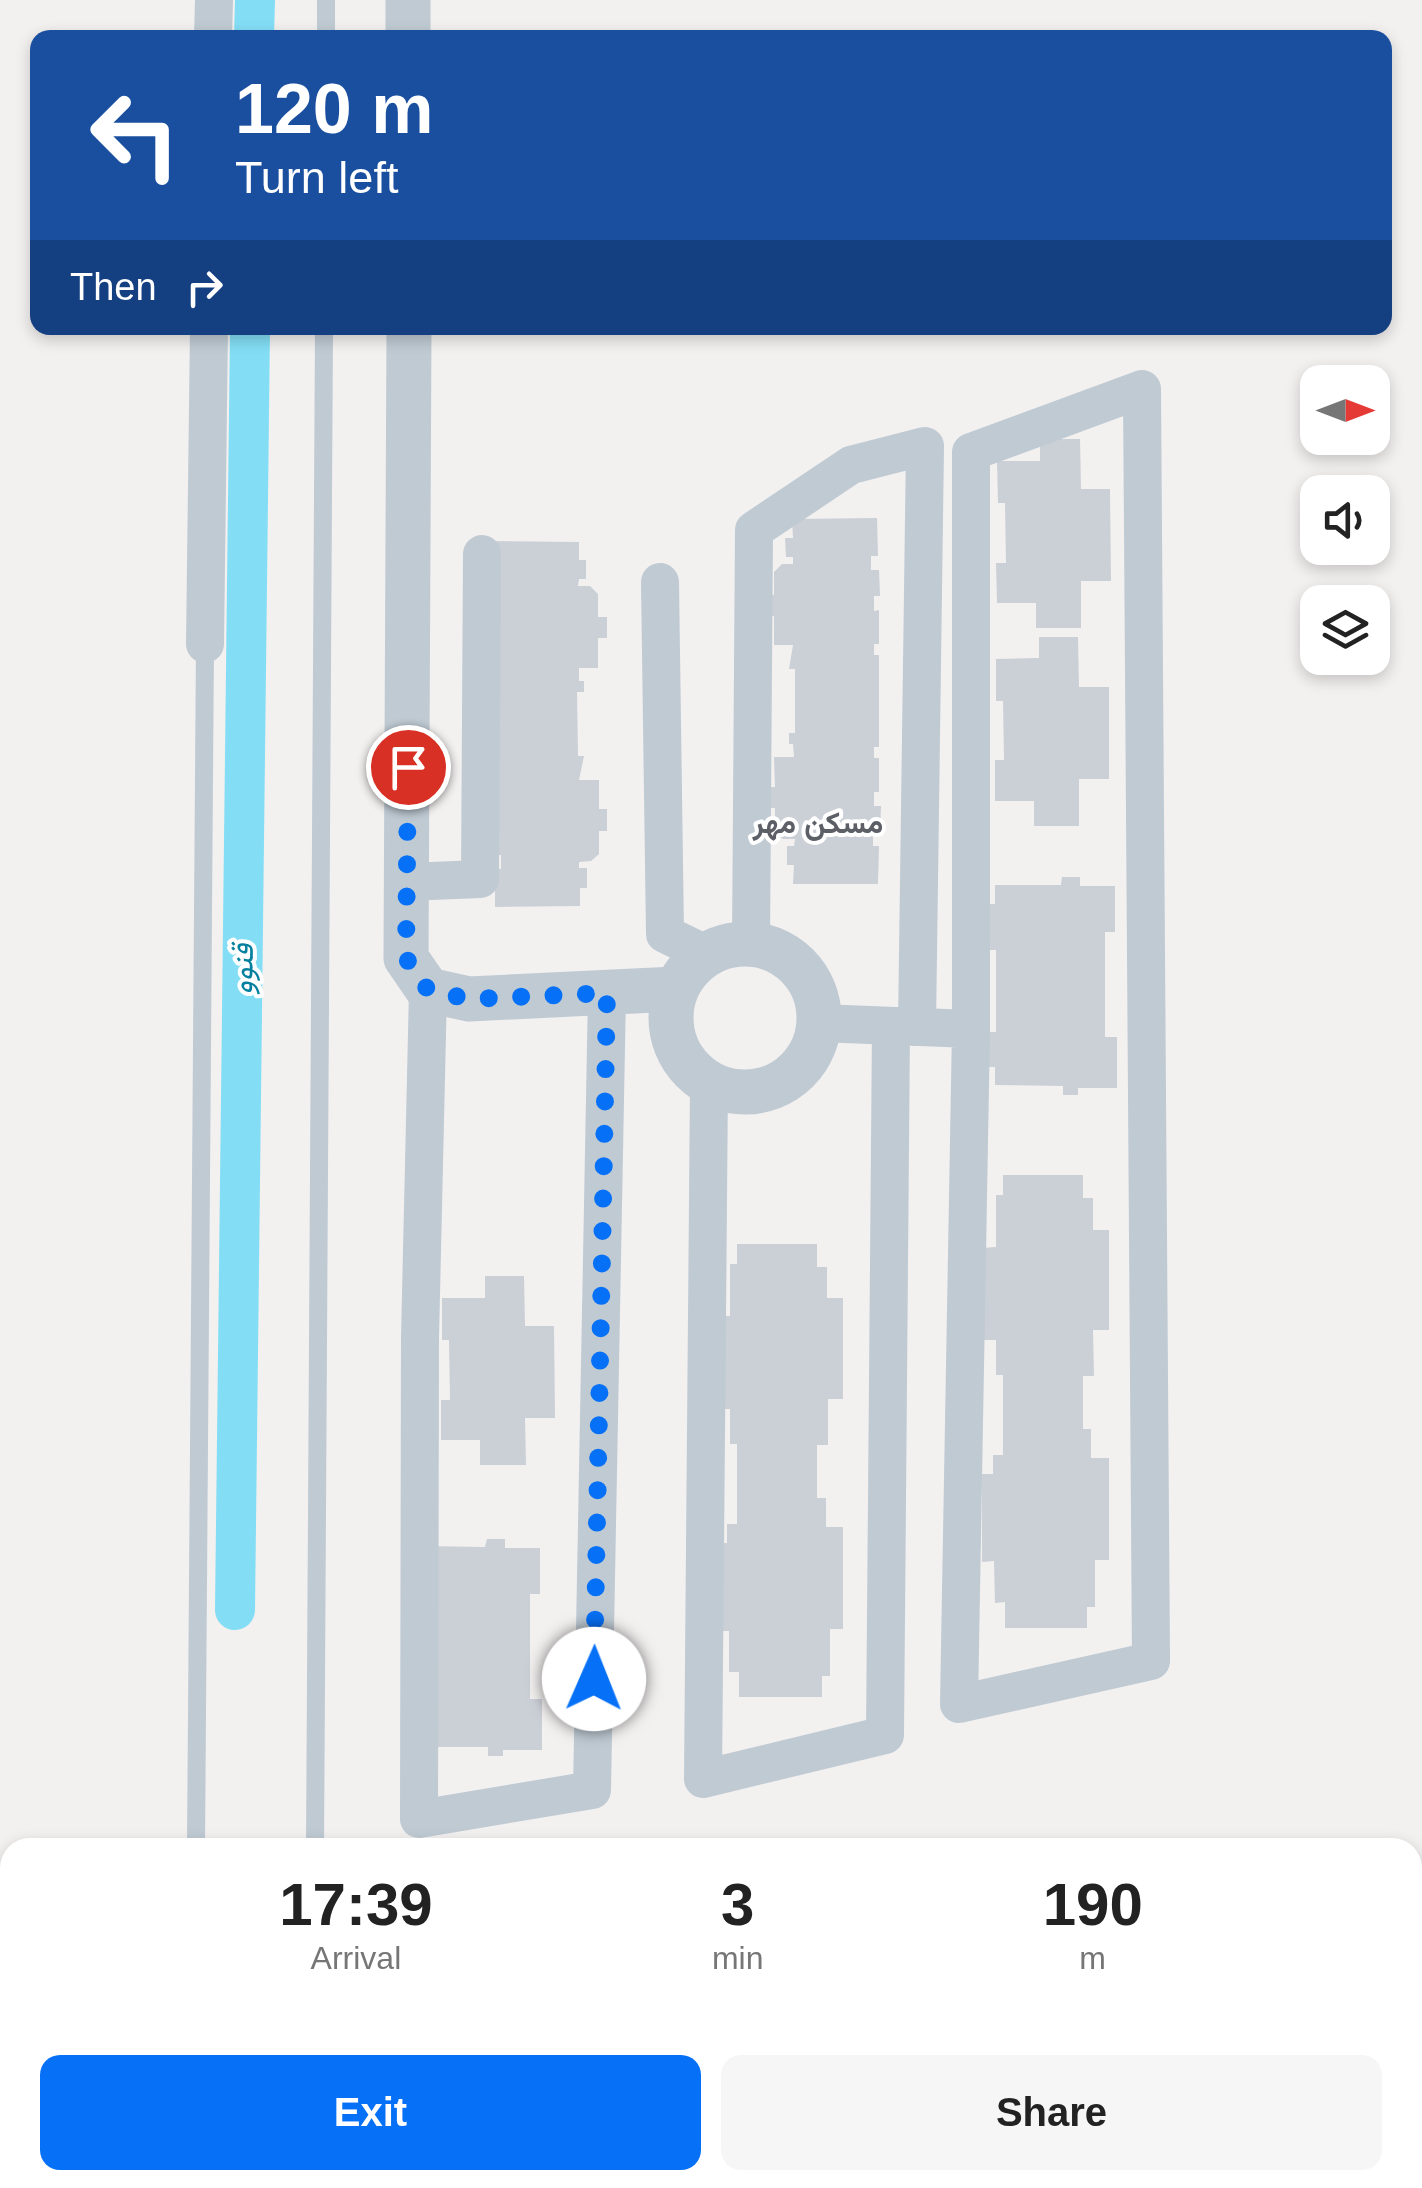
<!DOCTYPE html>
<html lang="en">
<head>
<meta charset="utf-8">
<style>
  body { margin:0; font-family:Arial,Vazirmatn,sans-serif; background:#f6f6f6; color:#222; height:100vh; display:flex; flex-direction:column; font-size:38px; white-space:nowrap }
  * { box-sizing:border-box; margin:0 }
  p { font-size:32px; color:#767676 }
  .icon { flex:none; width:55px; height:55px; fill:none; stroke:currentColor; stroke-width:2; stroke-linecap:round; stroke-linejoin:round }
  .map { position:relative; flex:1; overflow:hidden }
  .drawer { position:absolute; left:0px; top:1838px; width:1422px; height:352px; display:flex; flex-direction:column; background:#fff; border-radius:30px 30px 0 0; box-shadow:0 5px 15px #0003 }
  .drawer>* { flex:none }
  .banner { position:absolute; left:30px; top:30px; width:1362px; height:305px; border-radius:20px; box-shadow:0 5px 15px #0003; background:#1a4fa0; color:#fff; overflow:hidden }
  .needle { width:65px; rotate:90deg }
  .tools { position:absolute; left:1300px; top:365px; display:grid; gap:20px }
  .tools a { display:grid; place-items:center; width:90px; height:90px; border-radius:20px; background:#fff; box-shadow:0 5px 15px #0003; font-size:50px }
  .pin { position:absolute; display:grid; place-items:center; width:85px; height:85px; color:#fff; margin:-42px; border:5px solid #fff; border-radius:50%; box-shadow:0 2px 10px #0007 }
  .me { position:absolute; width:110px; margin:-55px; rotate:1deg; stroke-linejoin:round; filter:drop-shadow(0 0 8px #0008) }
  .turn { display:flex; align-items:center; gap:35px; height:210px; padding:0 40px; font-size:45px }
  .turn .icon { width:130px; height:130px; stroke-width:2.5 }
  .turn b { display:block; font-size:70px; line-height:85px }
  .then { display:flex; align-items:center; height:95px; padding:0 40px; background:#0003; gap:20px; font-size:38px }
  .eta { display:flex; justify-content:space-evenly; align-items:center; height:170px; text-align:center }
  .eta b { font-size:60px; font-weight:600; line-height:70px }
  .button { display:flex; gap:20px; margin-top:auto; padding:20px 40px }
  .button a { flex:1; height:115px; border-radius:20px; background:#0670f6; color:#fff; font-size:40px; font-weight:600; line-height:115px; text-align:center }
  .button a+a { background:#f6f6f6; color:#222 }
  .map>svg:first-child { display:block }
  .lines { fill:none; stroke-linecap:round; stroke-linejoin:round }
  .canal { stroke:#83def5; stroke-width:40 }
  .building { fill:#cbcfd6 }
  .service { stroke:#bfcad3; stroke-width:18 }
  .minor { stroke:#bfcad3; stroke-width:38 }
  .tertiary { stroke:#bfcad3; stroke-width:45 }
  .route { stroke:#0670f6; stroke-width:18; stroke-dasharray:0 32.4 }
  .labels { text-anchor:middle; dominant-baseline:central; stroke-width:8; stroke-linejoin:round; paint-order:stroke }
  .neighbourhood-label { font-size:30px; font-weight:bold; fill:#5c6066; stroke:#fff }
  .water-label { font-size:30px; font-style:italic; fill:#037f9f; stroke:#fff }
</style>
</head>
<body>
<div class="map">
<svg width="1422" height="2188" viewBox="0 0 1422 2188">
  <rect width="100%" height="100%" fill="#f3f0f0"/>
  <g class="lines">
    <g class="canal">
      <polyline points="254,38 255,0"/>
      <polyline points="235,1610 250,328"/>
    </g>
  </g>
  <g class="building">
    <polygon points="1040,439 1080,439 1081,489 1110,489 1111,581 1081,581 1081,628 1036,628 1036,603 997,603 996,563 1006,563 1005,503 998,503 997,461 1040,461"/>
    <polygon points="877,518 878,556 871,556 871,570 879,570 880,596 874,596 874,611 879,610 879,644 874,644 874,655 879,655 879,747 874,747 874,758 879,758 879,792 874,792 874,806 881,806 880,832 873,832 873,846 879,846 878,884 793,884 794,865 787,865 787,846 794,846 795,839 783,839 775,832 775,808 766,808 766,787 775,787 774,757 794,757 793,744 789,744 789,733 795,733 795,669 789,669 793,645 774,645 774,616 765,616 765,595 774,595 774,572 782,564 793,564 793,557 786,557 785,538 793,538 792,519"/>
    <polygon points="495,541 579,542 579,560 586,560 586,579 579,579 578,586 590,586 598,594 598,617 607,617 607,638 598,638 598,668 579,668 579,681 584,681 584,692 577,692 578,756 584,756 579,780 599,780 599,809 607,809 607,831 599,831 599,854 591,861 579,862 579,868 587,868 587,888 580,888 580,906 495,907 495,869 501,869 501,855 493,855"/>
    <polygon points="1039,637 1078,637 1079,687 1109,687 1109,779 1079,779 1079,826 1034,826 1034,801 995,801 995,760 1004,760 1003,701 996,701 996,659 1039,658"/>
    <polygon points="1062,877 1080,877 1080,886 1115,886 1115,932 1105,932 1105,1037 1117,1037 1117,1088 1078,1088 1078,1095 1063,1095 1063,1086 995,1085 995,1067 985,1067 986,1032 996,1032 996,950 987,950 987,904 995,904 995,885 1061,885"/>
    <polygon points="1003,1175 1083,1175 1083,1198 1093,1198 1093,1230 1109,1230 1109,1330 1093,1330 1094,1376 1083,1376 1083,1429 1091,1429 1091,1458 1109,1458 1109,1560 1095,1560 1095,1607 1087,1607 1087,1628 1005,1628 1005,1602 995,1603 994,1561 982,1562 982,1474 993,1474 993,1455 1003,1455 1003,1375 996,1375 996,1340 981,1340 981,1248 996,1247 996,1195 1003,1195"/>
    <polygon points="737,1244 817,1244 817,1267 827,1267 827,1298 843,1298 843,1399 828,1399 828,1445 817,1445 817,1498 826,1498 826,1527 843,1527 843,1629 830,1629 830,1676 822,1676 822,1697 739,1697 739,1672 729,1672 729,1631 716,1631 716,1543 727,1543 727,1524 737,1524 737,1444 730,1444 730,1409 715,1409 715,1316 730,1316 730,1264 737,1264"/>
    <polygon points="485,1276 524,1276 525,1326 554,1326 555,1418 525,1418 526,1465 480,1465 480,1440 441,1440 441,1400 450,1400 449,1340 442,1340 442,1298 485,1298"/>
    <polygon points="487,1539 505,1539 505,1548 540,1548 540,1594 530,1594 530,1699 542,1699 542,1750 503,1750 503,1756 488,1756 488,1747 420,1747 420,1546 485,1547"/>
  </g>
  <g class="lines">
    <g class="service">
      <polyline points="326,38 326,0"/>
      <polyline points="196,1848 205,644"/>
      <polyline points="315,1848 324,328"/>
      <polyline points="194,2188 194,2180"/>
      <polyline points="313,2188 313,2180"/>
    </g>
    <g class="minor">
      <polyline points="213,38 214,0"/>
      <polyline points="660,582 665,934 706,954"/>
      <polyline points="205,644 209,328"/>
      <polyline points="407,882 480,879 482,554"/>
      <polyline points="751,944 754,530 851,465 925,446 917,1027"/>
      <polyline points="428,990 420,1338 419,1819 592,1790 607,993"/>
      <polyline points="819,1023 971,1029 959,1704 1151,1661 1142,389 971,452 971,1029"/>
      <polyline points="709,1084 703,1779 885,1735 891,1027"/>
    </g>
    <g class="tertiary">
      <polyline points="408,0 408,38"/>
      <polyline points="409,328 406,958 428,990 469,999 676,989"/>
      <circle cx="745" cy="1018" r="74"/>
    </g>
  </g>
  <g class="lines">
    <polyline class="route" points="408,767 406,958 428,990 469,999 607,993 594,1679"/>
  </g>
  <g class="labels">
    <g class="neighbourhood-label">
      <text x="818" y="822">مسکن مهر</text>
    </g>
    <g class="water-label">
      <text transform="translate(242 969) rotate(-89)">قنوو</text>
    </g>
  </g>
</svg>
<div class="tools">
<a><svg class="needle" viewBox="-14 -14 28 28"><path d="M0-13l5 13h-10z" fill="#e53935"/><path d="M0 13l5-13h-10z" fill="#767676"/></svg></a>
<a><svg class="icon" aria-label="sound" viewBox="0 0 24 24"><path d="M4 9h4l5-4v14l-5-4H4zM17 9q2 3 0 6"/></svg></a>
<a><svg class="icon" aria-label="layers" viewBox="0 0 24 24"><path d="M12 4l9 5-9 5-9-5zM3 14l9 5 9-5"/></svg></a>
</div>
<div class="pin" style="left:408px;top:767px;background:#d93025"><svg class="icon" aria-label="arrive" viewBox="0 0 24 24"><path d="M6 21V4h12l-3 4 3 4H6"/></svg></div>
<svg class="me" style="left:594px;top:1679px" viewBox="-20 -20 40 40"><circle r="19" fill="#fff"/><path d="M0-13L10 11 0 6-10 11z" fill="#0670f6"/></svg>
<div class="banner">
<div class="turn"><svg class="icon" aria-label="left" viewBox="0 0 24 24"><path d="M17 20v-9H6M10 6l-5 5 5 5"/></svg><div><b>120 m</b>Turn left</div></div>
<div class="then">Then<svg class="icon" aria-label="right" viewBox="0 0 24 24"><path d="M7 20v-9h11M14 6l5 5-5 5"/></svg></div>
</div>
<section class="drawer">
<div class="eta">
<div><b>17:39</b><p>Arrival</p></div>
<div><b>3</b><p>min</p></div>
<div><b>190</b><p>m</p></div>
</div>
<div class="button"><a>Exit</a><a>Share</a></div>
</section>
</div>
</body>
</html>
